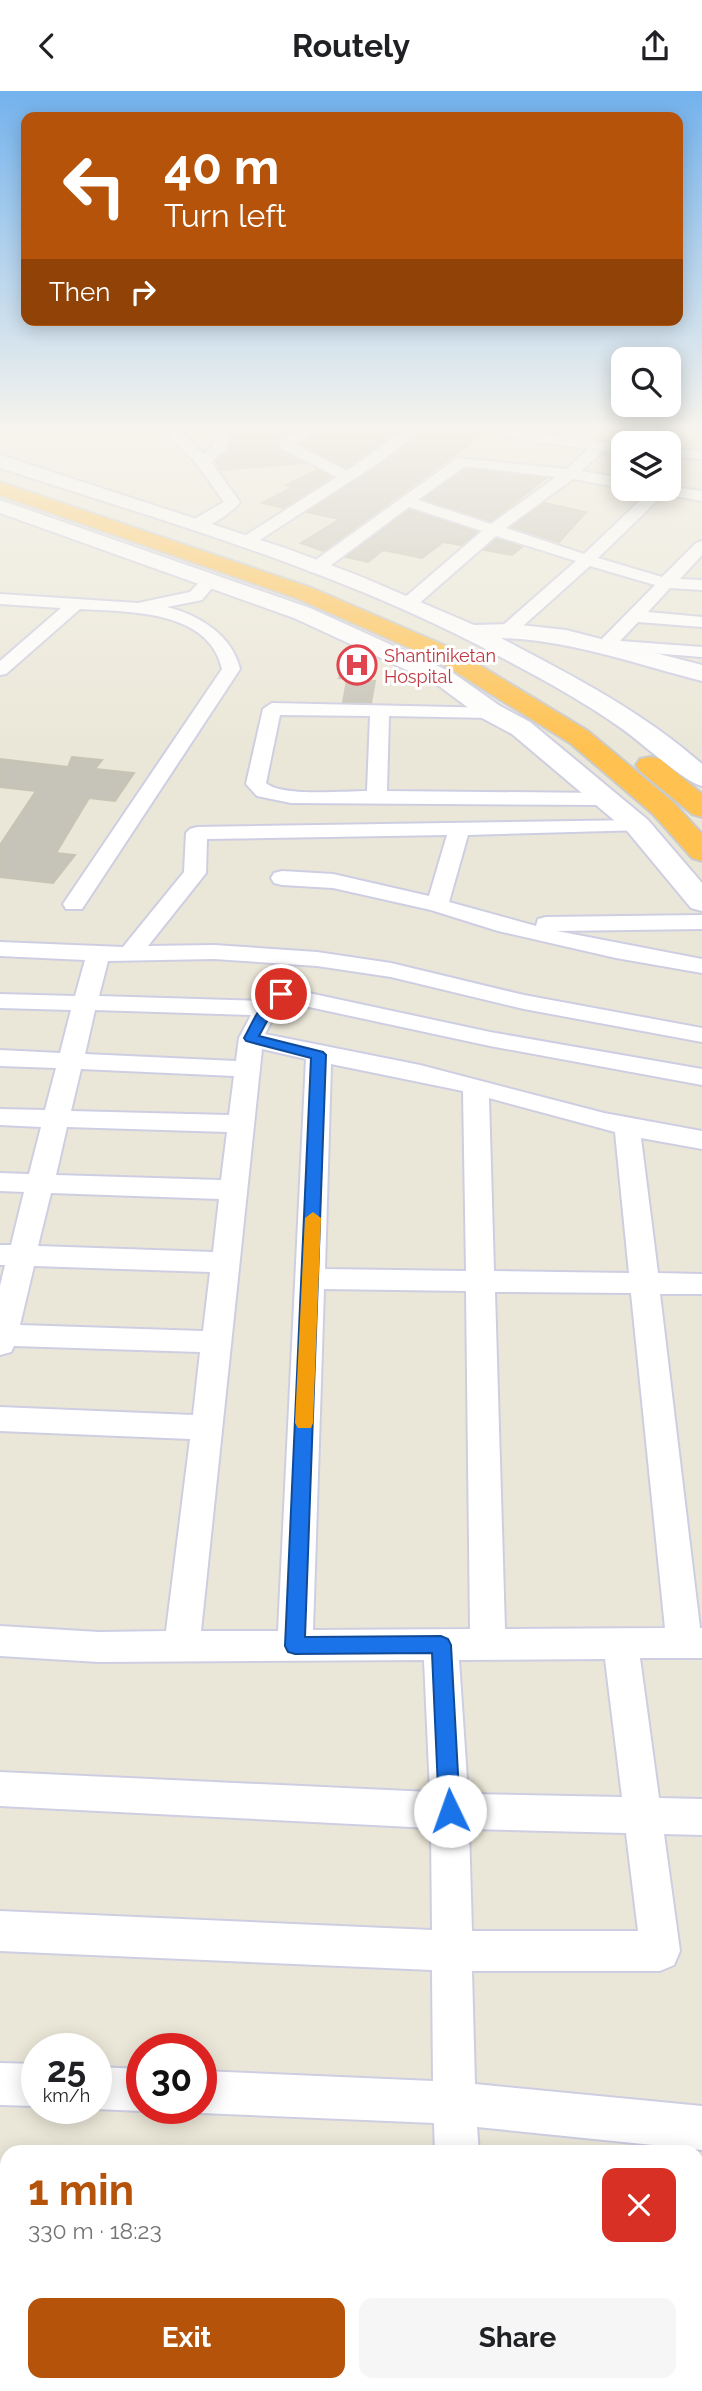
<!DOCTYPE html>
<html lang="en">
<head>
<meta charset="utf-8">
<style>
  body { margin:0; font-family:Raleway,sans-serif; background:#f6f6f6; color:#202124; height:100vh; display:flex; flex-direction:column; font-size:26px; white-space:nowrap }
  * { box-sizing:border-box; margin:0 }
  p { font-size:23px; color:#757577 }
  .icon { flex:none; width:38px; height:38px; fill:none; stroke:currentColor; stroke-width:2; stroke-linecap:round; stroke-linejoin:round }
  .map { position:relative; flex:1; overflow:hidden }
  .details { position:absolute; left:0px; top:2054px; width:704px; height:247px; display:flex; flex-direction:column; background:#fff; border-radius:21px 21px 0 0; box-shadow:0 4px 18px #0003 }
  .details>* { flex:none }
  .top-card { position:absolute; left:21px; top:21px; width:662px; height:214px; border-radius:14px; box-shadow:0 4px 18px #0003; background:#b45309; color:#fff; overflow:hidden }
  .buttons { position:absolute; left:611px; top:256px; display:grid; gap:14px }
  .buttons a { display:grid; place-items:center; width:70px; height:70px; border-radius:14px; background:#fff; box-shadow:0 4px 18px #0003; font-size:35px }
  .speed { position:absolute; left:21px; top:1942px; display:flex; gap:14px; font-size:35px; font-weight:700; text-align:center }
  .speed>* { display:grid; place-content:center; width:91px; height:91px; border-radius:50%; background:#fff; box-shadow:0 4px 18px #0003; line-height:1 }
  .speed small { font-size:18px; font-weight:400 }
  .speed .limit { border:10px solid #d22; background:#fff; color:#111 }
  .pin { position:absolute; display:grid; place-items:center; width:60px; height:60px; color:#fff; margin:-30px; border:4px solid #fff; border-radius:50%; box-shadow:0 2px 7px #0007 }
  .me { position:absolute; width:77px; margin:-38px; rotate:357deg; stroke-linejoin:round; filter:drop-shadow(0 0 5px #0008) }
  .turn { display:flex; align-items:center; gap:24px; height:147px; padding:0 28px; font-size:32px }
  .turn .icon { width:91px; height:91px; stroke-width:2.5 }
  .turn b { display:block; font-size:49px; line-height:60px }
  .then { display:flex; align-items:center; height:66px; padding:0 28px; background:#0003; gap:14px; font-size:26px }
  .round { display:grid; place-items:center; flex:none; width:74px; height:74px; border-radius:14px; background:#f6f6f6 }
  .summary { display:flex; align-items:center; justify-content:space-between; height:119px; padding:0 28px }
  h1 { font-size:42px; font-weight:700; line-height:52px; color:#b45309 }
  .button { display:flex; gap:14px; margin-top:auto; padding:14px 28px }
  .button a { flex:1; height:80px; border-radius:14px; background:#b45309; color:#fff; font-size:28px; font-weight:700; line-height:80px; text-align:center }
  .button a+a { background:#f6f6f6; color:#202124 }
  header { display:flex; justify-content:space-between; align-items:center; height:91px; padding:0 28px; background:#fff; font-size:32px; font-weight:700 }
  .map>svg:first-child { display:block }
  .building { fill:#c6c4b8; stroke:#c6c4b2; stroke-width:2 }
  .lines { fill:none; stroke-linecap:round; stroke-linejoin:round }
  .street-casing { stroke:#cecee2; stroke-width:4 }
  .secondary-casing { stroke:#cecee2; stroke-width:4 }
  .highway-casing { stroke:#cbcbcb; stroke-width:4 }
  .street { fill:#fff; fill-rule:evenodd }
  .secondary { fill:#fff; fill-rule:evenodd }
  .highway { fill:#ffc150; fill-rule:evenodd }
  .route { fill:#1a73e8; stroke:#114b97; stroke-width:2 }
  .slow { fill:#f59e0b }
  .labels { text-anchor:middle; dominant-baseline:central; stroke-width:6; stroke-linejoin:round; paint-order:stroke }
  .far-health-label { font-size:18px; fill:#be3a42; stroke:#fff; text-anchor:start }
</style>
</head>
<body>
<header><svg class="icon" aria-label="back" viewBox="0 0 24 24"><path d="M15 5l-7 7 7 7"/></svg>Routely<svg class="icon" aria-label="share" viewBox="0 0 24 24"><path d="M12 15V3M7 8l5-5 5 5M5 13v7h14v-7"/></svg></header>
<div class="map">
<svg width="702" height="2300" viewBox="0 0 702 2300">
  <rect width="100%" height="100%" fill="#ebe7d8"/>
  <g class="building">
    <polygon points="253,338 295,338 280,349 277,355 304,372 221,379 216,370 229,359 233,343 253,341"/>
    <polygon points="320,338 401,338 347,377 334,371 338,369 332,369 301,354"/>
    <polygon points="425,338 490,338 323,460 301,452 340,428 307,421 381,373"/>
    <polygon points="466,378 546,387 491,430 424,408"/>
    <polygon points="317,379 332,386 284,417 262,412 293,396 286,394"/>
    <polygon points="544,412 586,421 559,451 512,436"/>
    <polygon points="409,419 477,441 461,454 443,451 422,467 383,459 368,471 346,466"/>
    <polygon points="497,448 522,456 512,464 484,459"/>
    <polygon points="352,557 372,566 363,589 339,587"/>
    <polygon points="347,589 375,590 371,612 343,611"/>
    <polygon points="72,666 102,669 95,678 134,682 115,710 89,707 56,762 75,764 53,792 0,786 0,754 36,700 0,696 0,668 68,676"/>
  </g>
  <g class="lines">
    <g class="street-casing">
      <g id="street">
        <path d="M163 338H178L203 363 214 354 218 338H232L226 358 211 371 240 411C231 423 204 441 189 437L187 434 189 431 224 411 197 373Z"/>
        <polygon points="300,338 317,338 296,354 347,380 406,338 422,338 380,371 252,454 240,454 238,451 240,448 337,386 281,357 279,354 281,351"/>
        <path d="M509 338 623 354V362L603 360 581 380 623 387V397L573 388 506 437 584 463 650 400 649 397H668V395L702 400V410L664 403 598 467 662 486 696 452 702 450V464L680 488 702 489V499L670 497 648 521 702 526V536L638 531 620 550 702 556V566L600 558 597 554 600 550 655 494 590 475 514 543H502L499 539 502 535 576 470 496 445 415 516H403L400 512 403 508 482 440 409 416 322 481H310L308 477 310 473 457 367 567 378 588 358 506 346 499 342ZM465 375 556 386 491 433 418 409Z"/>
        <polygon points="683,338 697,338 694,345 684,345"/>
        <polygon points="668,357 702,360 702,368 668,365"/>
        <path d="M210 485 218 490 202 509 167 516C199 524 232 544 240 578L82 818H66L63 813 222 578C209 518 127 521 80 518L6 583 0 584V570L61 517 0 513V503L138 512 190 501 204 486Z"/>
        <path d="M272 612 498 617 500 621 498 625 491 627 389 625 387 700 604 702 611 704 614 708 611 712 604 714 291 712 257 705 246 693 263 618ZM280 624 370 625 367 700C345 700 281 706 266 692Z"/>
        <path d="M638 729 645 731 648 735 645 739 468 744 449 811 536 835 538 828 546 826 702 824V838L557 840 702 868V882L616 867 498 840 431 819 333 797 282 794 274 792 271 787 274 782 282 780 333 783 429 805 447 744 207 748 206 782 148 855 214 854 317 861 391 872 524 904 702 937V951L524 918 391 886 317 875 214 868 108 870 99 905 261 910 273 898 281 896 490 941 702 978V994L490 955 286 911 277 920 265 943 420 974 604 1022 702 1040V1058L641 1047 658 1182 702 1183V1203H660L700 1537H702V1567H640L659 1707 702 1708V1744L664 1743 680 1860 674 1874 660 1880H472L475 1993 702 2015V2059L477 2036 479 2062H435L434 2032 201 2022 190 2018H201V1980L433 1990 432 1879 0 1860V1820L432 1839 431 1737 0 1715V1681L430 1701 424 1569 99 1571 0 1565V1535L99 1541 166 1540 190 1348 0 1340V1316L193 1324 200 1261 14 1255 11 1261 0 1264V1195L5 1174H0V1154H11L24 1101 0 1100V1082L29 1083 41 1036 0 1034V1018L45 1019 56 977 0 975V959L60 962 71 919 0 917V903L75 905 85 869 0 865V851L123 856 184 781 186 742 190 738 197 736ZM95 919 251 924 239 947 236 970 85 963ZM262 958 306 968 278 1540H201ZM331 973 463 1000 466 1180 325 1178ZM81 978 234 985 229 1024 71 1020ZM489 1007 615 1041 629 1182 494 1180ZM67 1036 227 1041 221 1089 56 1084ZM51 1102 219 1108 213 1161 38 1155ZM34 1175 210 1181 203 1240 20 1234ZM324 1198 466 1200 470 1538 313 1539ZM495 1201 631 1202 665 1537 505 1538ZM605 1568 622 1706 468 1703 459 1569ZM469 1738 626 1742 638 1840H472Z"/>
        <polygon points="0,1972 37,1973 37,2015 0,2014"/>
        <polygon points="96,1976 142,1978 142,2018 148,2018 142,2020 95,2018"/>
        <polygon points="0,2127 7,2128 7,2174 0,2173"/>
        <rect x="696" y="2206" width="6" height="46"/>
        <polygon points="7,2274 7,2294 39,2294 39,2300 0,2300 0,2276"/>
        <rect x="231" y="2294" width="48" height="6"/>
        <polygon points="452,2294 500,2294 501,2300 453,2300"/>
      </g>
    </g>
    <g class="secondary-casing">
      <g id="secondary">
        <path d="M0 364 288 458 357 484 474 534 511 533 566 539 702 574V590C635 573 571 549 501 547 571 584 642 620 702 673V695C684 691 640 650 621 637 576 605 527 580 478 554 327 476 161 429 0 377Z"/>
        <polygon points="0,409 310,517 453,582 500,615 530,631 648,729 702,792 702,820 691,817 628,741 512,643 482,627 435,592 294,527 0,422"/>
      </g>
    </g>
    <g class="highway-casing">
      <g id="highway">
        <polygon points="0,391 312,497 453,558 588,640 673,711 702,743 702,770 692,767 653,723 570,652 435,568 296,507 0,404"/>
        <polygon points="650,666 660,668 702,703 702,726 692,723 640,680 636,674 640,668"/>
      </g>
    </g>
    <use href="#street" class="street"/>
    <use href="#secondary" class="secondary"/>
    <use href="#highway" class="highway"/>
  </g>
  <linearGradient id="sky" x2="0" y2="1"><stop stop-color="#73b2ed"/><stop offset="0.51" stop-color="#f6f4ed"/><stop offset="1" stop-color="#f6f4ed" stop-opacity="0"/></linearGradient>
  <rect width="702" height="660" fill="url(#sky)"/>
  <path class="route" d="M281 899 287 903 273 919 259 945 323 961 326 964 305 1546 441 1545 448 1548 451 1554 460 1720 457 1727 450 1730 442 1727 439 1720 432 1562 295 1563 288 1561 285 1555 311 967 246 950 244 947C253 931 262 906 281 899Z"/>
  <polygon class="slow" points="313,1121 321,1127 313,1332 311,1337 298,1337 295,1332 305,1127"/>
  <defs>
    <g id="hospital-ring" transform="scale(2.0125)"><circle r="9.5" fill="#fff" stroke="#e0444e" stroke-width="1.5"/><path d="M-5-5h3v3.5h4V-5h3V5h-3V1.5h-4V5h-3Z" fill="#e0444e"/></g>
  </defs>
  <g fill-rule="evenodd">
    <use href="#hospital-ring" x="357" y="574"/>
  </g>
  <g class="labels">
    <g class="far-health-label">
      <text x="384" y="564">Shantiniketan<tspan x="384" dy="21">Hospital</tspan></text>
    </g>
  </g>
</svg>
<div class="buttons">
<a><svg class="icon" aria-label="search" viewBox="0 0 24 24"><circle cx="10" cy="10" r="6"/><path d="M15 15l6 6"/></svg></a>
<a><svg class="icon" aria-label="layers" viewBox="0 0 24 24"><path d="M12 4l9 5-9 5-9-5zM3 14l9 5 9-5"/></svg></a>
</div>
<div class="speed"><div>25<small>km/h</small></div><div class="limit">30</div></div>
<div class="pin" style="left:281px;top:903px;background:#d93025"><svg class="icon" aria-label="arrive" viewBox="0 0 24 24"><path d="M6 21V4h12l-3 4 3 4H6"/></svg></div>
<svg class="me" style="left:450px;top:1720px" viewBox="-20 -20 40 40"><circle r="19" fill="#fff"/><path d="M0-13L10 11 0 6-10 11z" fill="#1a73e8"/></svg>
<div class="top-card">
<div class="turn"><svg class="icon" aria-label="left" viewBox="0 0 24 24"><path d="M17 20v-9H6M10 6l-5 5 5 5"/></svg><div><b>40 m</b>Turn left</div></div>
<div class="then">Then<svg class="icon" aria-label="right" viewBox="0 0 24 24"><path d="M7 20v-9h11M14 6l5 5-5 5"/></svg></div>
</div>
<section class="details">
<div class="summary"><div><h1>1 min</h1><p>330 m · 18:23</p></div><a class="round" style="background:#d93025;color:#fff"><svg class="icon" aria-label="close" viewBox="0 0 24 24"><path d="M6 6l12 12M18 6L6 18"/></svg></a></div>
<div class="button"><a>Exit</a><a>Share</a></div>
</section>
</div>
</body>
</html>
